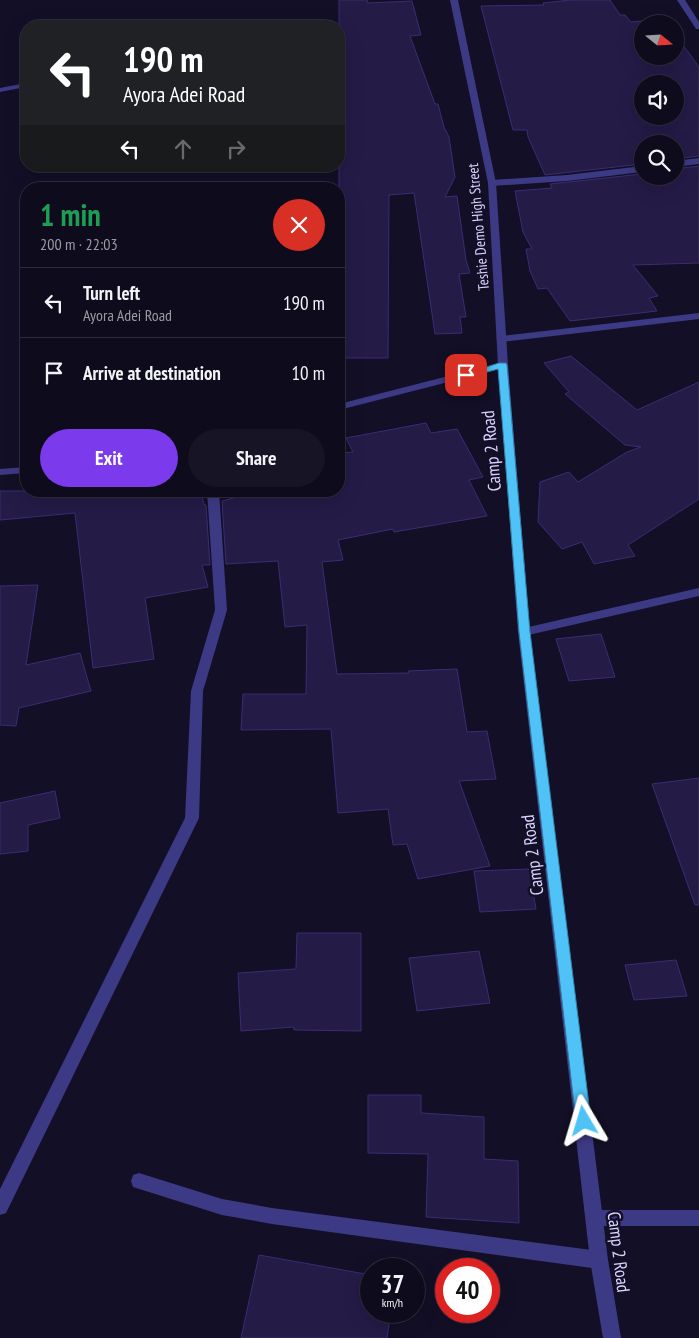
<!DOCTYPE html>
<html lang="en">
<head>
<meta charset="utf-8">
<style>
  body { margin:0; font-family:"PT Sans Narrow",sans-serif; background:#171425; color:#f1f3f6; height:100vh; display:flex; flex-direction:column; font-size:19px; white-space:nowrap }
  * { box-sizing:border-box; margin:0 }
  p { font-size:16px; color:#9b9ba3 }
  .icon { flex:none; width:28px; height:28px; fill:none; stroke:currentColor; stroke-width:2; stroke-linecap:round; stroke-linejoin:round }
  .map { position:relative; flex:1; overflow:hidden }
  .side { position:absolute; left:20px; top:182px; width:325px; height:315px; display:flex; flex-direction:column; background:#0e0b1c; border-radius:20px; box-shadow:0 5px 20px #0002,0 0 0 1px #2e2b3b }
  .side>* { flex:none }
  .guide { position:absolute; left:20px; top:20px; width:325px; height:152px; border-radius:20px; box-shadow:0 5px 20px #0002,0 0 0 1px #2e2b3b; background:#202124; color:#fff; overflow:hidden }
  .needle { width:32px; rotate:108deg }
  .fabs { position:absolute; left:634px; top:15px; display:grid; gap:10px }
  .fabs a { display:grid; place-items:center; width:50px; height:50px; border-radius:50%; background:#0e0b1c; box-shadow:0 5px 20px #0002,0 0 0 1px #2e2b3b; font-size:25px }
  .speed { position:absolute; left:360px; top:1258px; display:flex; gap:10px; font-size:25px; font-weight:700; text-align:center }
  .speed>* { display:grid; place-content:center; width:65px; height:65px; border-radius:50%; background:#0e0b1c; box-shadow:0 5px 20px #0002,0 0 0 1px #2e2b3b; line-height:1 }
  .speed small { font-size:12px; font-weight:400 }
  .speed .limit { border:8px solid #d22; background:#fff; color:#111 }
  .pin { position:absolute; display:grid; place-items:center; width:42px; height:42px; color:#fff; margin:-21px; border-radius:10px; box-shadow:0 2px 8px #0006 }
  .me { position:absolute; width:55px; margin:-28px; rotate:353deg; stroke-linejoin:round; filter:drop-shadow(0 0 4px #0008) }
  .turn { display:flex; align-items:center; gap:18px; height:105px; padding:0 20px; font-size:22px }
  .turn .icon { width:65px; height:65px; stroke-width:2.5 }
  .turn b { display:block; font-size:35px; line-height:42px }
  .lanes { display:flex; align-items:center; height:48px; padding:0 20px; background:#0003; justify-content:center; gap:25px; direction:ltr }
  .lanes .off { opacity:.35 }
  .round { display:grid; place-items:center; flex:none; width:52px; height:52px; border-radius:26px; background:#171425 }
  .head { display:flex; align-items:center; justify-content:space-between; height:85px; padding:0 20px }
  h1 { font-size:30px; font-weight:800; line-height:38px; color:#1e9e55 }
  .cta { display:flex; gap:10px; margin-top:auto; padding:10px 20px }
  .cta a { flex:1; height:58px; border-radius:30px; background:#7c3aed; color:#fff; font-size:20px; font-weight:800; line-height:58px; text-align:center }
  .cta a+a { background:#171425; color:#f1f3f6 }
  ul { padding:0; list-style:none }
  li { display:flex; align-items:center; gap:15px; height:70px; padding:0 20px; border-top:1px solid #2e2b3b }
  li div { flex:1 }
  li b { display:block; font-size:19px }
  li em { font-style:normal }
  .map>svg:first-child { display:block }
  .building { fill:#241b47; stroke:#3b2d73; fill-rule:evenodd }
  .lines { fill:none; stroke-linecap:round; stroke-linejoin:round }
  .minor { fill:#3d3a85; fill-rule:evenodd }
  .tertiary { fill:#3d3a85; fill-rule:evenodd }
  .route { fill:#4fc3f7; stroke:#337fa1 }
  .labels { text-anchor:middle; dominant-baseline:central; stroke-width:5; stroke-linejoin:round; paint-order:stroke }
  .far-street-label { font-size:15px; fill:#d9d4ff; stroke:#130f26 }
  .street-label { font-size:18px; fill:#d9d4ff; stroke:#130f26 }
</style>
</head>
<body>
<div class="map">
<svg width="699" height="1338" viewBox="0 0 699 1338">
  <rect width="100%" height="100%" fill="#130f26"/>
  <g class="building">
    <polygon points="339,0 367,0 368,3 412,1 421,35 410,36 435,104 438,104 444,127 449,137 455,177 445,197 457,196 466,260 470,273 459,274 466,317 460,317 462,333 435,334 414,193 389,195 388,358 339,358"/>
    <path d="M570 0H610L620 15H625L631 22 665 19 668 24H642V56H675V34L699 67V156L675 159V144H642V164L545 175 528 137 527 130H513L481 6 544 5 543 3ZM642 84H675V116H642Z"/>
    <polygon points="699,166 699,263 633,265 658,296 649,298 657,311 570,321 547,288 538,289 530,271 526,249 532,249 523,232 515,191 552,188 550,184 642,174 642,176 675,176 675,169"/>
    <polygon points="571,356 637,410 699,382 699,499 628,545 635,556 594,564 582,542 562,549 538,522 540,482 569,472 578,482 627,452 641,447 625,445 565,394 569,392 544,363"/>
    <polygon points="426,423 431,433 457,429 483,477 469,480 487,516 394,532 393,529 338,540 343,560 322,562 337,674 409,673 408,671 457,669 467,732 487,731 496,779 459,781 490,866 418,879 407,844 393,845 388,809 338,813 331,729 241,730 243,694 306,694 307,625 285,627 278,561 226,564 222,501 260,491 339,491 339,453 353,452 346,438"/>
    <polygon points="0,491 201,491 204,505 206,505 210,565 202,565 208,587 145,598 154,659 93,668 75,513 0,520"/>
    <polygon points="38,585 26,665 80,653 91,691 19,708 16,726 0,725 0,586"/>
    <polygon points="601,634 615,677 569,681 556,639"/>
    <polygon points="699,778 699,905 695,905 652,784"/>
    <polygon points="55,791 60,818 28,825 28,851 0,854 0,803"/>
    <polygon points="529,869 536,909 480,912 474,871"/>
    <polygon points="297,933 361,933 361,1031 294,1030 294,1027 241,1031 238,973 296,969"/>
    <polygon points="479,951 490,1003 417,1011 409,958"/>
    <polygon points="676,960 687,996 634,1000 625,965"/>
    <polygon points="368,1095 421,1095 421,1113 484,1117 484,1159 518,1161 519,1223 426,1217 428,1154 368,1153"/>
    <polygon points="259,1255 371,1275 371,1311 391,1311 387,1338 241,1338"/>
  </g>
  <g class="lines">
    <g class="minor">
      <polygon points="677,0 685,0 699,22 699,29 696,29"/>
      <polygon points="26,83 26,87 0,92 0,88"/>
      <polygon points="699,158 699,164 675,167 675,161"/>
      <polygon points="642,166 642,172 567,181 492,186 488,183 492,180 567,175"/>
      <polygon points="699,313 699,319 501,342 496,339 501,336"/>
      <polygon points="503,362 507,363 507,367 339,410 339,404"/>
      <polygon points="26,467 26,473 0,475 0,469"/>
      <polygon points="207,491 219,491 227,610 203,691 199,818 6,1213 0,1215 0,1189 185,818 191,691 215,610"/>
      <polygon points="699,588 699,596 524,636 518,632 524,628"/>
      <polygon points="139,1173 222,1199 272,1208 599,1251 605,1254 608,1260 605,1266 599,1269 272,1224 222,1215 133,1187 131,1181 133,1175"/>
      <polygon points="595,1210 699,1210 699,1226 595,1226 589,1224 587,1218 589,1212"/>
    </g>
    <polygon class="tertiary" points="450,0 458,0 496,183 508,365 530,632 608,1260 621,1338 603,1338 590,1260 518,632 498,365 488,183"/>
  </g>
  <polygon class="route" points="499,363 506,363 507,365 530,632 591,1121 589,1126 584,1128 578,1126 576,1121 519,632 498,369 466,378 462,375"/>
  <g class="labels">
    <g class="far-street-label">
      <text transform="translate(478 227) rotate(-95)">Teshie Demo High Street</text>
    </g>
    <g class="street-label">
      <text transform="translate(491 451) rotate(-95)">Camp 2 Road</text>
      <text transform="translate(532 855) rotate(-97)">Camp 2 Road</text>
      <text transform="translate(619 1252) rotate(83)">Camp 2 Road</text>
    </g>
  </g>
</svg>
<div class="fabs">
<a><svg class="needle" viewBox="-14 -14 28 28"><path d="M0-13l5 13h-10z" fill="#e53935"/><path d="M0 13l5-13h-10z" fill="#9b9ba3"/></svg></a>
<a><svg class="icon" aria-label="sound" viewBox="0 0 24 24"><path d="M4 9h4l5-4v14l-5-4H4zM17 9q2 3 0 6"/></svg></a>
<a><svg class="icon" aria-label="search" viewBox="0 0 24 24"><circle cx="10" cy="10" r="6"/><path d="M15 15l6 6"/></svg></a>
</div>
<div class="speed"><div>37<small>km/h</small></div><div class="limit">40</div></div>
<div class="pin" style="left:466px;top:375px;background:#d93025"><svg class="icon" aria-label="arrive" viewBox="0 0 24 24"><path d="M6 21V4h12l-3 4 3 4H6"/></svg></div>
<svg class="me" style="left:584px;top:1121px" viewBox="-20 -20 40 40"><path d="M0-17L14 15 0 8-14 15z" fill="#4fc3f7" stroke="#fff" stroke-width="4"/></svg>
<div class="guide">
<div class="turn"><svg class="icon" aria-label="left" viewBox="0 0 24 24"><path d="M17 20v-9H6M10 6l-5 5 5 5"/></svg><div><b>190 m</b>Ayora Adei Road</div></div>
<div class="lanes"><svg class="icon" aria-label="left" viewBox="0 0 24 24"><path d="M17 20v-9H6M10 6l-5 5 5 5"/></svg><svg class="icon off" aria-label="ahead" viewBox="0 0 24 24"><path d="M12 20V5M6 11l6-6 6 6"/></svg><svg class="icon off" aria-label="right" viewBox="0 0 24 24"><path d="M7 20v-9h11M14 6l5 5-5 5"/></svg></div>
</div>
<section class="side">
<div class="head"><div><h1>1 min</h1><p>200 m · 22:03</p></div><a class="round" style="background:#d93025;color:#fff"><svg class="icon" aria-label="close" viewBox="0 0 24 24"><path d="M6 6l12 12M18 6L6 18"/></svg></a></div>
<ul>
<li><svg class="icon" aria-label="left" viewBox="0 0 24 24"><path d="M17 20v-9H6M10 6l-5 5 5 5"/></svg><div><b>Turn left</b><p>Ayora Adei Road</p></div><em>190 m</em></li>
<li><svg class="icon" aria-label="arrive" viewBox="0 0 24 24"><path d="M6 21V4h12l-3 4 3 4H6"/></svg><div><b>Arrive at destination</b></div><em>10 m</em></li>
</ul>
<div class="cta"><a>Exit</a><a>Share</a></div>
</section>
</div>
</body>
</html>
